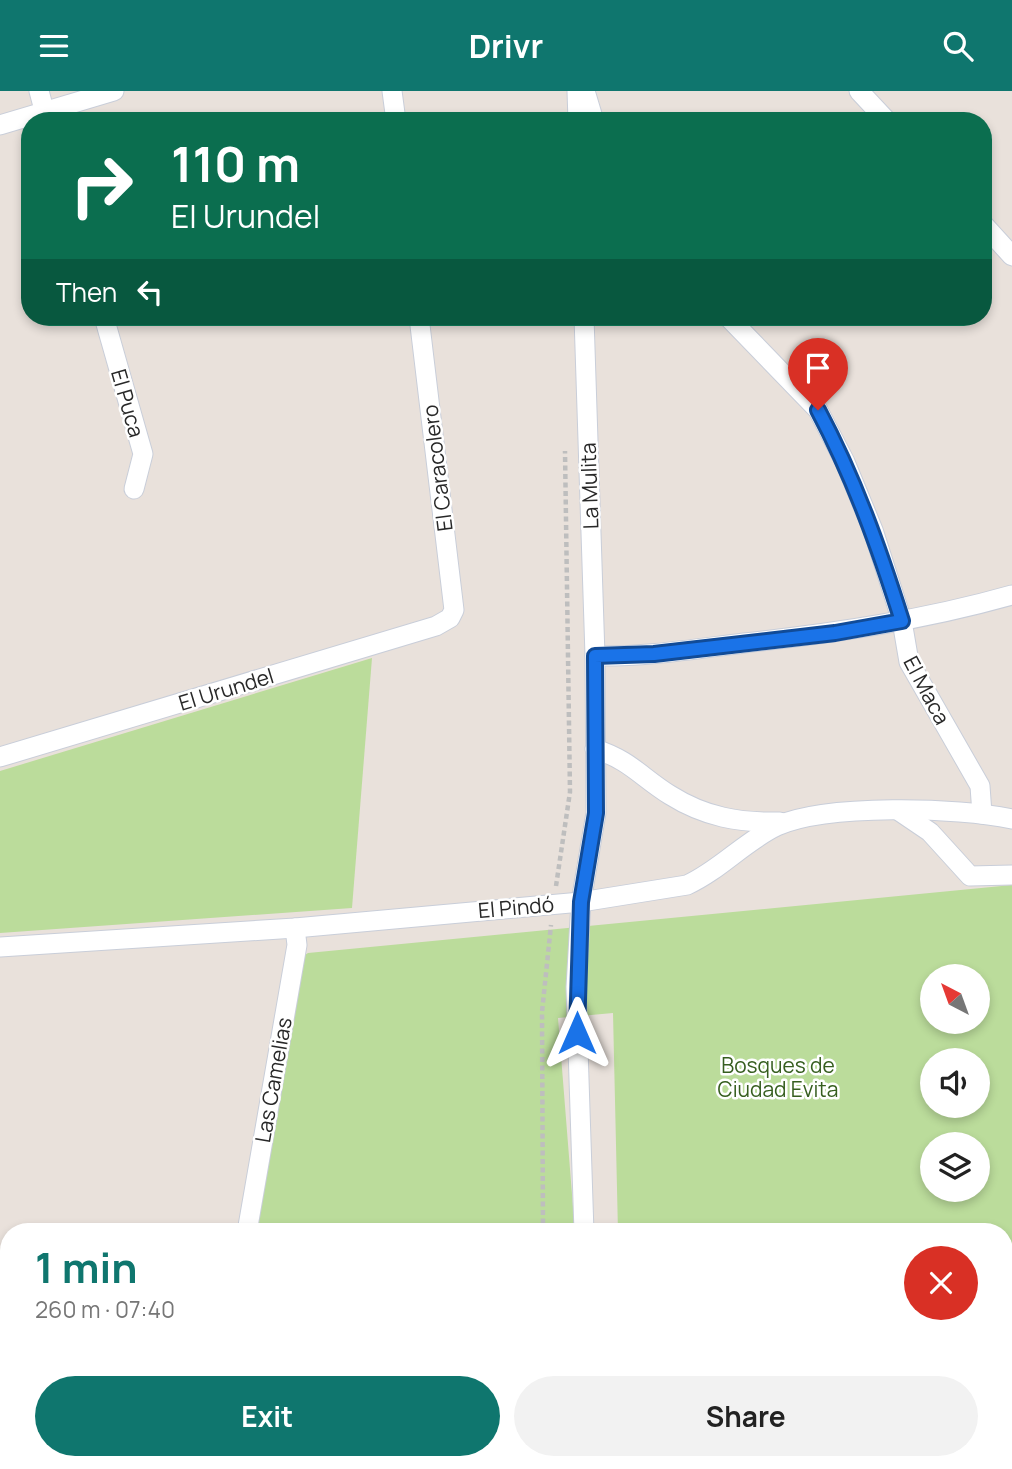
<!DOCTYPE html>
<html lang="en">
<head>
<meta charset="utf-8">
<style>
  body { margin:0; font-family:Manrope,sans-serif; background:#f2f2f2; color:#222; height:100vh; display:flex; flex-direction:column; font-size:26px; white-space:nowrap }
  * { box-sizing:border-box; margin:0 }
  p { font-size:23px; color:#767676 }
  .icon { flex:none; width:38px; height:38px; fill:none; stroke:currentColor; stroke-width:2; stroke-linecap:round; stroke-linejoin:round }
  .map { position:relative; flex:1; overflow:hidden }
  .side { position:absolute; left:0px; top:1132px; width:1013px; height:247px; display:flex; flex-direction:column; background:#fff; border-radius:28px 28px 0 0; box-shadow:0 4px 10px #0003 }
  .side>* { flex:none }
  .top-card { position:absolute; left:21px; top:21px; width:971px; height:214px; border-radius:28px; box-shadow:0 4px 10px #0003; background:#0b6e4f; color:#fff; overflow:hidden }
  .needle { width:46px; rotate:319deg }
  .controls { position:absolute; left:920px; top:873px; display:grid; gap:14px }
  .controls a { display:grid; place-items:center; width:70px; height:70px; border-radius:50%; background:#fff; box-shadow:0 4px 10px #0003; font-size:35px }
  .pin { position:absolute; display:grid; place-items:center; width:60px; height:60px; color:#fff; margin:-72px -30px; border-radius:50% 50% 50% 0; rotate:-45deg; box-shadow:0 0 7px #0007 }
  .pin .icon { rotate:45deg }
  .me { position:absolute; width:77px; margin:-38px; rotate:0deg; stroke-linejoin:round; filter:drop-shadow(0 0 5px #0008) }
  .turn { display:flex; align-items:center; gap:24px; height:147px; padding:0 35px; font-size:32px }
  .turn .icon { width:91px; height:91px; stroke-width:2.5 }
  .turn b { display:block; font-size:49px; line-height:60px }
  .then { display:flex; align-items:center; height:66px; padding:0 35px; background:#0003; gap:14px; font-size:26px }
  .round { display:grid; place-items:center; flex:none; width:74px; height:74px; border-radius:37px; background:#f2f2f2 }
  .head { display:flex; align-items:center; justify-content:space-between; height:119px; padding:0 35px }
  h1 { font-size:42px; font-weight:700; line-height:52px; color:#0f766e }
  .button { display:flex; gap:14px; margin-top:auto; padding:14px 35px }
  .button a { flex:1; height:80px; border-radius:42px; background:#0f766e; color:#fff; font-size:28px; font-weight:700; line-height:80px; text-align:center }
  .button a+a { background:#f2f2f2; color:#222 }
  header { display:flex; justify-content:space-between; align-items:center; height:91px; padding:0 35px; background:#0f766e; color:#fff; font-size:32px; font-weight:700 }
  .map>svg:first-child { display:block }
  .green { fill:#bbdc9b; fill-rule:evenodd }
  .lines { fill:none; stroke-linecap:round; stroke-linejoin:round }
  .service-casing { stroke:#c9ced9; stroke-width:11 }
  .minor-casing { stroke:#c9ced9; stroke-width:21 }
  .path { stroke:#bebebe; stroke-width:4.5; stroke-dasharray:5 3.5; stroke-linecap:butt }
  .service { stroke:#fff; stroke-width:10 }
  .minor { stroke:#fff; stroke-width:19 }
  .route-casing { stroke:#114b97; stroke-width:18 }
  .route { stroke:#1a73e8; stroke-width:12 }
  .labels { text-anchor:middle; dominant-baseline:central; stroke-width:5; stroke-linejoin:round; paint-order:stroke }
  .street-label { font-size:21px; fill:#282828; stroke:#fff }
  .park-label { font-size:21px; fill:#365e1f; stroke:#fff }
</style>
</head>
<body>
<header><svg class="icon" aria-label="menu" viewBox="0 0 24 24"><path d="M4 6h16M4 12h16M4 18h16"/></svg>Drivr<svg class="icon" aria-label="search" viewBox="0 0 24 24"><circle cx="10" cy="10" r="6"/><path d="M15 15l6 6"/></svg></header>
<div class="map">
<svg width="1012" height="1378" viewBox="0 0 1012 1378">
  <rect width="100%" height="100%" fill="#e9e1db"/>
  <g class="green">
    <polygon points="372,567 352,817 0,842 0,680"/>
    <path d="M1012 794V1378H944L943 1370H1004V1141H618L613 922 558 927 575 1141H255L299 868 308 862ZM933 886H978V931H933ZM933 970H978V1015H933ZM933 1054H978V1099H933Z"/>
    <polygon points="218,1370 593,1370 594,1378 217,1378"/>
  </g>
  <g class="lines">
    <g class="service-casing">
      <polyline id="service" points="824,1378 824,1370"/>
    </g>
    <g class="minor-casing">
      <g id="minor">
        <polyline points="39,0 47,30"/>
        <polyline points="392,0 396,30"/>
        <polyline points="577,0 578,30"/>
        <polyline points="585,0 594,30"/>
        <polyline points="859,0 887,30"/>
        <polyline points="0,34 114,0"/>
        <polyline points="984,134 1012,165"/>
        <polyline points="104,226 143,363 134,398"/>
        <polyline points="584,226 595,565 596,722 581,811 576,896 584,1141"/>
        <polyline points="728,226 818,319 845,371 873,439 902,530 909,571 980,695 982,723"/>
        <path d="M595 565C645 566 694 558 744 552 835 542 924 529 1012 504"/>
        <path d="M595 658C630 669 641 686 670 704 705 726 739 732 780 731"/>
        <polyline points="0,666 436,535 450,527 454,519 419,226"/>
        <polyline points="899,720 930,741 970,785 1012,784"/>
        <path d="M0 856 295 837 581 811 687 794C720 779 745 750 777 735 826 713 958 716 1012 728"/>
        <polyline points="247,1141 297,854 295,837"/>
        <polyline points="606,1370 607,1378"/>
        <polyline points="205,1378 207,1370"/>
      </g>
    </g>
    <g class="path">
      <polyline points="556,795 570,701 565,360"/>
      <polyline points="543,1141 542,921 551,834"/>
      <polyline points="569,1370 571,1378"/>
    </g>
    <use href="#service" class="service"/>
    <use href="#minor" class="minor"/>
  </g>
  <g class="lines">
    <g class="route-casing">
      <path id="route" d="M577 942 581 811 596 722 595 565 654 563 835 542 902 530C879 457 854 387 818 319"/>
    </g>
    <use href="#route" class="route"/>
  </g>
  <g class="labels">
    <g class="street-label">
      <text transform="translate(128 312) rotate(74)">El Puca</text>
      <text transform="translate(437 377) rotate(-97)">El Caracolero</text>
      <text transform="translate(589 395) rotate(-92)">La Mulita</text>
      <text transform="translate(226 598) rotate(-17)">El Urundel</text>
      <text transform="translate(927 599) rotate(62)">El Maca</text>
      <text transform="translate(516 816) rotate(-5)">El Pindó</text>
      <text transform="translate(273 989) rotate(-80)">Las Camelias</text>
    </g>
    <g class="park-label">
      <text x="778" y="974">Bosques de<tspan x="778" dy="24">Ciudad Evita</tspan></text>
    </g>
  </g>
</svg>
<div class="controls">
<a><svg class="needle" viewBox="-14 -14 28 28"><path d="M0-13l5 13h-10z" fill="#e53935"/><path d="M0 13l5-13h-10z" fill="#767676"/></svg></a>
<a><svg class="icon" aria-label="sound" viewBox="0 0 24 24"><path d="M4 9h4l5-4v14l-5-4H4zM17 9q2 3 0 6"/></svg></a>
<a><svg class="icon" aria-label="layers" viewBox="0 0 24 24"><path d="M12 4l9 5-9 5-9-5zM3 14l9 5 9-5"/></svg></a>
</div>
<div class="pin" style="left:818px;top:319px;background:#d93025"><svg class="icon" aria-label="arrive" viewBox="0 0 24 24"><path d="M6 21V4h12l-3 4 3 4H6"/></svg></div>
<svg class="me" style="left:577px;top:942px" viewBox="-20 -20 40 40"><path d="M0-17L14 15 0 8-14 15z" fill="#1a73e8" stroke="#fff" stroke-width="4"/></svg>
<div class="top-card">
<div class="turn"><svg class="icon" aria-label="right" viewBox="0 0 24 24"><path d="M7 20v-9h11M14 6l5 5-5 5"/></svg><div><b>110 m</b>El Urundel</div></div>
<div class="then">Then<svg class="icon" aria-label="left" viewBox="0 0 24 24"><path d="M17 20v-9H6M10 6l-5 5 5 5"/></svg></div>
</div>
<section class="side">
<div class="head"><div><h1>1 min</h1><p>260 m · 07:40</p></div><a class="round" style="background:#d93025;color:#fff"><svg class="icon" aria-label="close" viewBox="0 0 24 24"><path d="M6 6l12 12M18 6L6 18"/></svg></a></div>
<div class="button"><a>Exit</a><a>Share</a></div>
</section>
</div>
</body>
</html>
